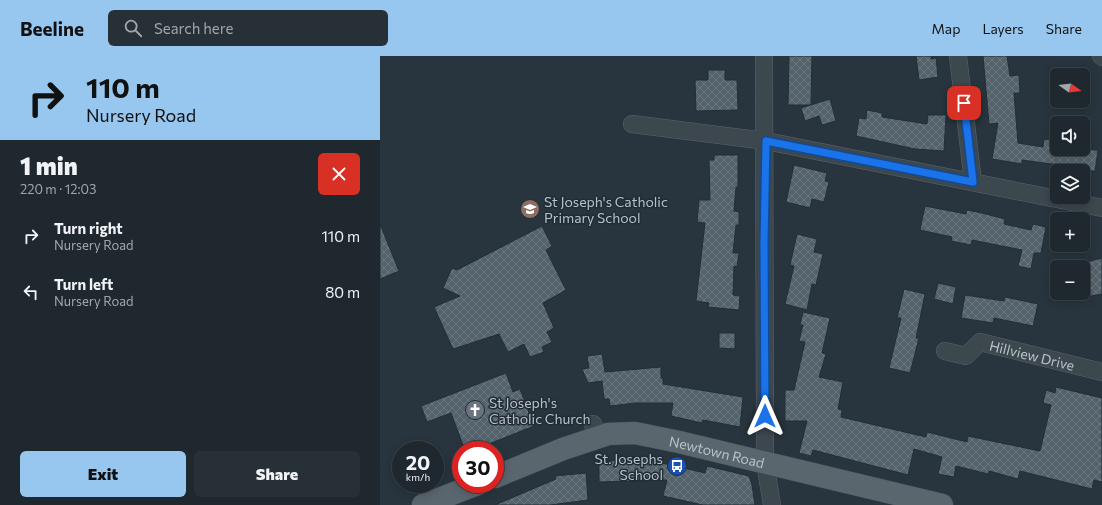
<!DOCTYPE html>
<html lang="en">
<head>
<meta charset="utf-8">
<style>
  body { margin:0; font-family:Commissioner,sans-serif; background:#263036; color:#f1f3f6; height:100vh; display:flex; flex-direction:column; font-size:15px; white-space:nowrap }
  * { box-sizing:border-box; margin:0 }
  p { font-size:13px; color:#a1a6aa }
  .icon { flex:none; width:22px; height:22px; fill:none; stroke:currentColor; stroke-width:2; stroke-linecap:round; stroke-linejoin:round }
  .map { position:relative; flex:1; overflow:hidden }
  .panel { display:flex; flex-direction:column; background:#1e282e; width:380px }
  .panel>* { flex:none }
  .hud { background:#97c7ef; color:#111; overflow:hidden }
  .needle { width:26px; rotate:104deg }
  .tools { position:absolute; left:670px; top:12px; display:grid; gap:8px }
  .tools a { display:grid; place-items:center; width:40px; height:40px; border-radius:6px; background:#1e282e; box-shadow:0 2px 10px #0003,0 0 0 1px #3c444a; font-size:20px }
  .speed { position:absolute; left:12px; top:385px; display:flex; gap:8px; font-size:20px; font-weight:700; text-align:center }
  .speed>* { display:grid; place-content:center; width:52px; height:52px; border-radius:50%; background:#1e282e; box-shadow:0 2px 10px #0003,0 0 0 1px #3c444a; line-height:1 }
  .speed small { font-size:10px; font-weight:400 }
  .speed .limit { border:6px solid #d22; background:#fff; color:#111 }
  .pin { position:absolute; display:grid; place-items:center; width:34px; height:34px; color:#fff; margin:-17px; border-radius:8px; box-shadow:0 2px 6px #0006 }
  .me { position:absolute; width:44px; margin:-22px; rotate:0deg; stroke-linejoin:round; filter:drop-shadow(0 0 3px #0008) }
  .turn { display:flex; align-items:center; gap:14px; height:84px; padding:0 20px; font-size:18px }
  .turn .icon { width:52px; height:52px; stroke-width:2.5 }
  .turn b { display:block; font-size:28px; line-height:34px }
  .round { display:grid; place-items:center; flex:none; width:42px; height:42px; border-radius:6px; background:#263036 }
  .summary { display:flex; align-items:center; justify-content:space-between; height:68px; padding:0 20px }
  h1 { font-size:24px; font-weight:800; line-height:30px }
  .primary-button { display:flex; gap:8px; margin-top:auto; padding:8px 20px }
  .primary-button a { flex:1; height:46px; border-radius:6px; background:#97c7ef; color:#111; font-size:16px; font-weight:800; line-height:46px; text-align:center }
  .primary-button a+a { background:#263036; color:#f1f3f6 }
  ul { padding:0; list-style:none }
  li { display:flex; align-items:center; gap:12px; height:56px; padding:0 20px }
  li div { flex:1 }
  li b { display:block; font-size:15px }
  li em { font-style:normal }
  header { display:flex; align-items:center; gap:24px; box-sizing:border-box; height:56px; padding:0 20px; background:#97c7ef; color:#111 }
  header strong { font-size:19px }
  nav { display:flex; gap:22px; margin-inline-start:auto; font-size:14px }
  .search { width:280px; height:36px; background:#263036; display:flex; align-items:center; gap:10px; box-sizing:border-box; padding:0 14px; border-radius:6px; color:#a1a6aa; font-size:15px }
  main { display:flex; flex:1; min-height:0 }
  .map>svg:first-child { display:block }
  .building { fill:url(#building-cross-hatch); stroke:#232e36 }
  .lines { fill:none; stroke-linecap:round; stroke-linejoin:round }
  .minor-casing { stroke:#5a646c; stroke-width:18 }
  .major-casing { stroke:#455058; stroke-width:23 }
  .minor { stroke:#3c474e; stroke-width:17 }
  .major { stroke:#5a666e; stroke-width:22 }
  .route-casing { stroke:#114b97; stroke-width:10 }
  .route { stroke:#1a73e8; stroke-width:7 }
  .labels { text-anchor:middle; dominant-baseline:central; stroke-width:3; stroke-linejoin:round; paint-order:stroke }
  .poi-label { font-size:14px; fill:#b8c1c9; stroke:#212c34; text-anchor:start }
  .street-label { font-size:14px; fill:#b8c1c9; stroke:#212c34 }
</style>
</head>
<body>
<header>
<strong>Beeline</strong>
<div class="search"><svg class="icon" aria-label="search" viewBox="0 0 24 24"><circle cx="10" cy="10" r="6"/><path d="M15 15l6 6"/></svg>Search here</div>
<nav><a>Map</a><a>Layers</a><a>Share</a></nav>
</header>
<main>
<section class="panel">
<div class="hud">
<div class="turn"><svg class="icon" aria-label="right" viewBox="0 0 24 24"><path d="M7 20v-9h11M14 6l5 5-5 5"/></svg><div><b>110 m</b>Nursery Road</div></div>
</div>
<div class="summary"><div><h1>1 min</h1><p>220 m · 12:03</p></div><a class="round" style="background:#d93025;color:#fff"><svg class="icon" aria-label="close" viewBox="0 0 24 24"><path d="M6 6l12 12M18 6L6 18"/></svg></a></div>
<ul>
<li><svg class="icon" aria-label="right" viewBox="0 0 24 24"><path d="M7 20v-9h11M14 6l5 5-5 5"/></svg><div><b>Turn right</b><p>Nursery Road</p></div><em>110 m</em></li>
<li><svg class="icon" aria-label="left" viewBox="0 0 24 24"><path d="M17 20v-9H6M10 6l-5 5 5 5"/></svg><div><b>Turn left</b><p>Nursery Road</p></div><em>80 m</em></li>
</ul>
<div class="primary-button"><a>Exit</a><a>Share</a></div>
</section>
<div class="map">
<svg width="722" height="449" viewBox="0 0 722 449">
  <defs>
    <pattern id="building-cross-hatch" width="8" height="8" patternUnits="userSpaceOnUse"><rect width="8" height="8" fill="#53626b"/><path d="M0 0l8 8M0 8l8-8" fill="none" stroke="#6a777f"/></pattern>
  </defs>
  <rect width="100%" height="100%" fill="#28353e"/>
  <g class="building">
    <polygon points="409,0 432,0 431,49 408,49"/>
    <polygon points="536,0 551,0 551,3 556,2 558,21 539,24"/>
    <polygon points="603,0 627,0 630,20 639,19 640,37 634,37 638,87 663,91 664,83 677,85 677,93 718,94 715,115 686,115 686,110 642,104 642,108 612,103 618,67 609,68"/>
    <polygon points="328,14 345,14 345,24 357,24 358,54 316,55 315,24 328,24"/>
    <polygon points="450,43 456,65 442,69 439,60 425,65 421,52"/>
    <polygon points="487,54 502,57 502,61 547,68 548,59 566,59 564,95 535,93 476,80 479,62 486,63"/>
    <polygon points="334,99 358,99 358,131 356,131 354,155 359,156 359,169 356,169 353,197 359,197 357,211 354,210 353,239 360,240 359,254 328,251 329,247 316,245 325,167 317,166 319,144 330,144 329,104 334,104"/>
    <polygon points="414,109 447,117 445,125 449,126 444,146 432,143 430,152 406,146"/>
    <polygon points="545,150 586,158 587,154 602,157 625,163 624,168 651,174 653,168 666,171 661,197 654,197 651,213 638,210 642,194 592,184 591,189 571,185 572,181 540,174"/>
    <polygon points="0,168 19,215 0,223"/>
    <polygon points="162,170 172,190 166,194 186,234 163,247 174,272 167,276 172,286 162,291 164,296 150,301 144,288 128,296 119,278 73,293 54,251 80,240 63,232 72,212 77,214"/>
    <polygon points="417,178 437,183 434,196 443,198 436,229 432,228 427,254 405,248 414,210 410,209"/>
    <polygon points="722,202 722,238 705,241 703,227 703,207"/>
    <polygon points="558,227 576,231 573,248 554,243"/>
    <polygon points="524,233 545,238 536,282 539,282 530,317 509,312 521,262 517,262"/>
    <polygon points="585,239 624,245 625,241 658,248 653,270 614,262 613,267 581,262"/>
    <polygon points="423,256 450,262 442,297 446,298 439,321 463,326 458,353 462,354 461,361 546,381 547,376 587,386 588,380 660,395 671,349 663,347 666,334 675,337 676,331 722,342 722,426 714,424 712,433 640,415 638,423 609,415 608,418 576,410 574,421 558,418 562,401 534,393 528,419 433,394 431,400 419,397 427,365 405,365 405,334 414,334 425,286 419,285 423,269 420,269"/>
    <polygon points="339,277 355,277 355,293 339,292"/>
    <polygon points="222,298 225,316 281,311 281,322 283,322 283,328 363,341 360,371 323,364 322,367 291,360 293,347 255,347 230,350 229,343 224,343 222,325 208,327 202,313 209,312 207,300"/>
    <polygon points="126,317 133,336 140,333 154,370 99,392 96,384 83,389 71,357 47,366 41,350"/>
    <polygon points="265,403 325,417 327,410 369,420 372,429 375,449 323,449 283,440 287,424 219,426 219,405"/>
    <polygon points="206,417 208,444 170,449 115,449 176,423 175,420"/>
  </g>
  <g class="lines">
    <g class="minor-casing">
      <g id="minor">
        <polyline points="384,0 385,407 392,449"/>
        <polyline points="578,0 593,126"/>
        <polyline points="721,0 722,1"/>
        <polyline points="252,68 386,85 722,152"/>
        <path id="s1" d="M565 295 586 300 600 286 722 316"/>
        <polyline points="213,368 218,382"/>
      </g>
    </g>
    <g class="major-casing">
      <g id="major">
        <path id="s2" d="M115 421 183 393 228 378 255 377 299 386 562 449"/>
        <polyline points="43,449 98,428"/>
      </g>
    </g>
    <use href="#minor" class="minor"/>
    <use href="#major" class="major"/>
  </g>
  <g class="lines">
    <g class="route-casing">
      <polyline id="route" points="385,360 384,188 386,85 593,126 584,47"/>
    </g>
    <use href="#route" class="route"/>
  </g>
  <defs>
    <g id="school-disc" transform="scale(1)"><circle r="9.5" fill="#8d6e63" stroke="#212c34"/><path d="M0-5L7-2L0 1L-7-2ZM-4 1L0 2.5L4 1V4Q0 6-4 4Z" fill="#fff"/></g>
    <g id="church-disc" transform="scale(1)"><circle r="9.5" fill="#6b7280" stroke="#212c34"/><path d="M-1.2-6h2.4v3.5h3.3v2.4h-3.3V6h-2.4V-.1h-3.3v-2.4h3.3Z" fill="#fff"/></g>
    <g id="bus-disc" transform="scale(1)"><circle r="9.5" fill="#1a4fb4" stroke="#212c34"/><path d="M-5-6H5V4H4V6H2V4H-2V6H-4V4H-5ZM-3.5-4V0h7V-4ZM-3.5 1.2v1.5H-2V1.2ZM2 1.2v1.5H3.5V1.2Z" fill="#fff"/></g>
  </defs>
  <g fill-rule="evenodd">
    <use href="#school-disc" x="150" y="153"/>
    <use href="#church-disc" x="95" y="354"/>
    <use href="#bus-disc" x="297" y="410"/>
  </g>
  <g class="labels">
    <g class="poi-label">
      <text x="164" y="145">St Joseph's Catholic<tspan x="164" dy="16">Primary School</tspan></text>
      <text x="109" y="346">St Joseph's<tspan x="109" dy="16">Catholic Church</tspan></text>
      <text x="283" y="402" text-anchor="end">St. Josephs<tspan x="283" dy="16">School</tspan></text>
    </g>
    <g class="street-label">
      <text stroke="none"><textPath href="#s1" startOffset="95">Hillview Drive</textPath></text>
      <text stroke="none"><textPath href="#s2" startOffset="232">Newtown Road</textPath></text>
    </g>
  </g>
</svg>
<div class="tools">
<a><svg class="needle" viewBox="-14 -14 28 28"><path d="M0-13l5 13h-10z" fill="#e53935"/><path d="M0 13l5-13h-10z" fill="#a1a6aa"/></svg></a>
<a><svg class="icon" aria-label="sound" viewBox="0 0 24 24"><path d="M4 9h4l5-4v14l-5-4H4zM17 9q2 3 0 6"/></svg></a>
<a><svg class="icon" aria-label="layers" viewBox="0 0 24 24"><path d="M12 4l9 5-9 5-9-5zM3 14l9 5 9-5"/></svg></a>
<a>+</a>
<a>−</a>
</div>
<div class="speed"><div>20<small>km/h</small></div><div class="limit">30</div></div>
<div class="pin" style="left:584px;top:47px;background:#d93025"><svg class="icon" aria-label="arrive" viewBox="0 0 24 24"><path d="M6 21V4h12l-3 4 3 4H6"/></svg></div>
<svg class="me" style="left:385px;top:360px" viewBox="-20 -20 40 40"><path d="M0-17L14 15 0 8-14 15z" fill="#1a73e8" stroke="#fff" stroke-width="4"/></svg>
</div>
</main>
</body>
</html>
